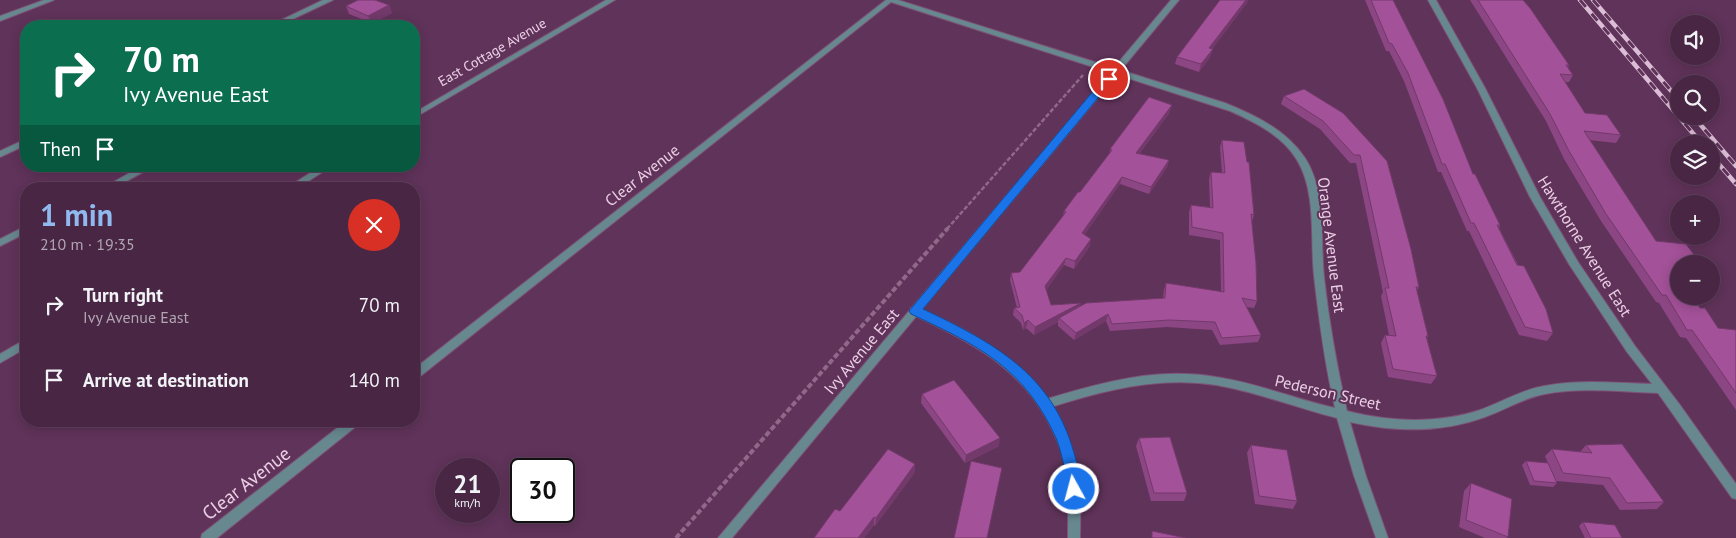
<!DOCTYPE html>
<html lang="en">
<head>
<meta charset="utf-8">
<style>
  body { margin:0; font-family:"PT Sans",sans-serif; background:#52324f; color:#f1f3f6; height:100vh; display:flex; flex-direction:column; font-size:19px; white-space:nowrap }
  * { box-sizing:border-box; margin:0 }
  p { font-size:16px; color:#b1a5b2 }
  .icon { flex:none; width:28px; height:28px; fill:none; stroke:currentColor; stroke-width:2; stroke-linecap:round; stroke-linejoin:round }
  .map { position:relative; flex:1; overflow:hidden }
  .details { position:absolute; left:20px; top:182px; width:400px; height:245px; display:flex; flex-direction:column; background:#482644; border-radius:20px; box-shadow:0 2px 12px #0003,0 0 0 1px #60435d }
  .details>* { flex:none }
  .guide { position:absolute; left:20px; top:20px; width:400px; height:152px; border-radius:20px; box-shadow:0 2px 12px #0003,0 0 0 1px #60435d; background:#0b6e4f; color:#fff; overflow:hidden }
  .buttons { position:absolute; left:1670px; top:15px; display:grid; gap:10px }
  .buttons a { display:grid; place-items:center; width:50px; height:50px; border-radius:50%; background:#482644; box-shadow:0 2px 12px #0003,0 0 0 1px #60435d; font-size:25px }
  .speed { position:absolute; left:435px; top:458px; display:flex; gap:10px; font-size:25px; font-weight:700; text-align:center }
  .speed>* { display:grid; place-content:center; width:65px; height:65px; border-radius:50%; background:#482644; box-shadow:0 2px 12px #0003,0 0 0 1px #60435d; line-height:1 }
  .speed small { font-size:12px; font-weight:400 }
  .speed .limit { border:2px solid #111; border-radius:8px; background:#fff; color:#111 }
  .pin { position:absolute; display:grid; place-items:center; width:42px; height:42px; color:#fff; margin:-21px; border:2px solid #fff; border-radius:50%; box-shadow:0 1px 5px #0007 }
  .me { position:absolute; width:55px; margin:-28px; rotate:353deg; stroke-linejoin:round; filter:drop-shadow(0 0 4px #0008) }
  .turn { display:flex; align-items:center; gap:18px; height:105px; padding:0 20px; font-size:22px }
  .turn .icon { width:65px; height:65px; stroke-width:2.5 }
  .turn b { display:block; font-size:35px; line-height:42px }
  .then { display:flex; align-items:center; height:48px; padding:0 20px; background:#0003; gap:10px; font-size:19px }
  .round { display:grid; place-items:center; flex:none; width:52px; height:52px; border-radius:26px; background:#52324f }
  .head { display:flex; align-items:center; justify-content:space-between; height:85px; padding:0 20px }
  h1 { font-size:30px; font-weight:700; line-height:38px; color:#90b9f0 }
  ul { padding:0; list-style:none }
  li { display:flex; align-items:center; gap:15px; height:75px; padding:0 20px }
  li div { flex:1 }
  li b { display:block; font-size:19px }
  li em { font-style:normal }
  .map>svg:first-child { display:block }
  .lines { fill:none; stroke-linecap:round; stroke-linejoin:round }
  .service-casing { stroke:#7c5276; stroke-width:2 }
  .minor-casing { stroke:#7c5276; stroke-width:2 }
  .tertiary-casing { stroke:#7c5276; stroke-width:2 }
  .path-far1 { stroke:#90698a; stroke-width:2.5; stroke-dasharray:4.5 2; stroke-linecap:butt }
  .path { stroke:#90698a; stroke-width:4; stroke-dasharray:5.5 2.5; stroke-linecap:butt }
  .service { fill:#67888f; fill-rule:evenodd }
  .minor { fill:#67888f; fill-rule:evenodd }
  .tertiary { fill:#67888f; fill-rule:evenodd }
  .rail-casing { stroke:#dbbdd5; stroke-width:4.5 }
  .rail { stroke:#60335a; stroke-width:3; stroke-dasharray:9; stroke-linecap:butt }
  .wall { fill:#8c4683 }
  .shaded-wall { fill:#72396a }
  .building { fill:#a35198; stroke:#72396a }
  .route { fill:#1a73e8; stroke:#114b97 }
  .labels { text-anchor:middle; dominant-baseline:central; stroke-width:4; stroke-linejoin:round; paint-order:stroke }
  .far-street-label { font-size:14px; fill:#ebcfe5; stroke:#60335a }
  .street-label { font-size:16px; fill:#ebcfe5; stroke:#60335a }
  .near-street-label { font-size:19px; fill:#ebcfe5; stroke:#60335a }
</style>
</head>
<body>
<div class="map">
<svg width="1736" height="538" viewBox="0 0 1736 538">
  <rect width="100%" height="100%" fill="#60335a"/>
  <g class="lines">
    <g class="service-casing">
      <g id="service">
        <polygon points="142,166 146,169 145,171 112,189 101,189"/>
        <polygon points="26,226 26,233 0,246 0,239"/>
      </g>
    </g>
    <g class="minor-casing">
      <g id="minor">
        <polygon points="44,0 54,0 0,21 0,16"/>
        <polygon points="323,0 333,0 278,26 269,26"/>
        <polygon points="606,0 615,0 414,118 414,113"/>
        <path d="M886 0H898L1225 103C1255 115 1286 130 1305 158 1327 192 1320 239 1324 277 1329 322 1337 367 1347 411 1390 422 1438 424 1480 410 1502 402 1521 390 1544 386 1580 379 1616 383 1652 384L1627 352 1569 264 1530 197 1477 88 1428 0H1436L1485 88 1540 197 1578 262 1635 346 1680 405 1736 484V499L1732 498 1658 393C1621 392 1582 387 1545 394 1523 398 1505 410 1485 417 1442 433 1394 432 1350 422L1366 476 1388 538H1376L1354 476 1337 418C1297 408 1257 392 1216 385 1159 376 1105 390 1051 407 1081 456 1081 483 1080 538H1068C1068 514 1069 490 1065 466 1062 448 1054 432 1045 416 1015 364 964 338 911 314L910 311 911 308C919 306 929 313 936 316 980 336 1017 361 1047 399 1102 382 1158 367 1216 377 1257 383 1295 399 1335 408 1325 365 1319 320 1314 276 1310 239 1317 193 1297 160 1283 136 1255 122 1230 111L891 2 418 378 414 379V369Z"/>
        <polygon points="26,139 26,145 0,157 0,151"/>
        <polygon points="321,166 332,166 296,189 285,189"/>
        <polygon points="26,339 26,348 0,363 0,354"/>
        <polygon points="346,421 361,421 359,424 217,538 201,538 202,534"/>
      </g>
    </g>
    <g class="tertiary-casing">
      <polygon id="tertiary" points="1171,0 1179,0 732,538 718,538"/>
    </g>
    <polyline class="path-far1" points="947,229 1083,75"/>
    <polyline class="path" points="676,538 948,228"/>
    <use href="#service" class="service"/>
    <use href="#minor" class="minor"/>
    <use href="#tertiary" class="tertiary"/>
    <g class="rail-casing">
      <g id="rail">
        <polyline points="1580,0 1702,144"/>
        <polyline points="1593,0 1679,100"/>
        <polyline points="1693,116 1736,166"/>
        <polyline points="1711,155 1736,184"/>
      </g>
    </g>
    <use href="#rail" class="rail"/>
  </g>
  <g class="wall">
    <polygon points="1249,0 1212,49 1210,57 1199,72 1175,64 1177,57"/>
    <polygon points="1365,0 1393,0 1473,174 1500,225 1499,228 1553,333 1547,341 1519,335 1469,231 1467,231 1441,172 1438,172 1404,81 1389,51 1386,51"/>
    <polygon points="1470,0 1523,0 1569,65 1568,68 1573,75 1569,82 1565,82 1585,113 1621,135 1616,143 1589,140 1656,241 1679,264 1679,296 1700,308 1718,328 1736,330 1736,410 1686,338 1680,337 1659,303 1656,302 1601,221 1564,159 1546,121"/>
    <polygon points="389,5 392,13 372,23 349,14 346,6"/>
    <polygon points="1284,96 1343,113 1419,287 1417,290 1428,336 1427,338 1437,376 1431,384 1388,377 1381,343 1385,335 1389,335 1381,296 1383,292 1356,163 1350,163 1320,129 1281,104"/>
    <polygon points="1170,112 1139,154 1169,160 1167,167 1149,194 1120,184 1085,234 1090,246 1074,269 1064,265 1046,290 1051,305 1081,306 1163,298 1164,290 1166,283 1221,292 1220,240 1189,235 1189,212 1191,205 1210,207 1209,179 1211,172 1222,173 1220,147 1222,140 1254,215 1252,222 1257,301 1254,308 1246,307 1261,335 1258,342 1220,345 1212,330 1167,327 1110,331 1106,321 1074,340 1058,326 1058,322 1034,335 1026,328 1023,330 1021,323 1013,315 1014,308 1017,308 1010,280 1011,273 1020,272 1063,216 1064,211 1080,192 1110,153 1110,149"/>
    <polygon points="922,394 999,446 965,463 921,403"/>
    <polygon points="1139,438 1187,493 1184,501 1151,501 1136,446"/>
    <polygon points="1251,445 1297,501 1293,509 1255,504 1247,453"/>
    <polygon points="1586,445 1664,502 1657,509 1620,510 1603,485 1556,481 1545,456 1552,449 1580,452"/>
    <polygon points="1526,461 1557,483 1553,487 1530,485 1522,465"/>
    <polygon points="915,472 875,526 874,525 864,538 814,538 840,511"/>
    <polygon points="1471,483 1508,537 1507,538 1485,538 1459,527 1464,491"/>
    <polygon points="1583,522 1622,538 1585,538 1579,526"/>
  </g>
  <g class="shaded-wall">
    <polygon points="1246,0 1249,0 1207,56 1209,48"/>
    <polygon points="389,5 392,13 372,23 368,16"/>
    <polygon points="1213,49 1210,57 1199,72 1201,64"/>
    <polygon points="1172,105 1170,112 1134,160 1136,153"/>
    <polygon points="1169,160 1167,167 1149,194 1151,187"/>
    <polygon points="1122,177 1120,184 1081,240 1082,233"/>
    <polygon points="1091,239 1090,246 1074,269 1075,261"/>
    <polygon points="1066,258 1064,265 1044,294 1045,286"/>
    <polygon points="1081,303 1080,311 1059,318 1058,322 1034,335 1035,327"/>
    <polygon points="1108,314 1106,321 1074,340 1076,333"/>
    <polygon points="1028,320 1026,328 1023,330 1024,323"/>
    <polygon points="1000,438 999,446 965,463 966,455"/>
    <polygon points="915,464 915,472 875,526 876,518"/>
    <polygon points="874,517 874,525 864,538 858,538"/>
  </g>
  <g class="building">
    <polygon points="358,0 375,0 389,5 368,16 346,6"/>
    <polygon points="1220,0 1246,0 1209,48 1213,49 1201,64 1177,57"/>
    <polygon points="1371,0 1393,0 1443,99 1473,174 1475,174 1500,225 1497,225 1517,265 1524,266 1546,309 1553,333 1525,327 1474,223 1471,223 1445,164 1442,164 1408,73 1392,44 1389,43"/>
    <polygon points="1478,0 1523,0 1530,8 1569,65 1566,65 1573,75 1560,74 1585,113 1607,115 1621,135 1584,131 1656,241 1686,244 1701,264 1679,264 1679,270 1675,270 1679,276 1679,296 1692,296 1700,308 1705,308 1718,328 1736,330 1736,393 1692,330 1687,330 1666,295 1662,295 1606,214 1569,151 1550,114"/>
    <polygon points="1304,89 1343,113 1387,161 1411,249 1419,287 1416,287 1428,336 1426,336 1437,376 1393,369 1385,335 1396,336 1385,288 1389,288 1360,155 1354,155 1323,121 1284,96"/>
    <polygon points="1149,97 1172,105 1136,153 1169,160 1151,187 1122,177 1082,233 1091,239 1075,261 1066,258 1045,286 1051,305 1081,303 1035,327 1028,320 1024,323 1022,315 1014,308 1020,307 1011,273 1020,272 1066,212 1064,211 1078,192 1080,192 1112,150 1110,149"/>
    <polygon points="1222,140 1244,142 1247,162 1249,162 1254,215 1251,214 1256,263 1257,301 1242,298 1261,335 1222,338 1215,322 1169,320 1112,324 1108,314 1076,333 1059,318 1086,303 1165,298 1166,283 1224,292 1223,233 1192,227 1191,205 1213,208 1211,172 1225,173"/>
    <polygon points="954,380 1000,438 966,455 922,394"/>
    <polygon points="1170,437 1187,493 1154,493 1139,438"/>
    <polygon points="1622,444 1664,502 1627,503 1610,478 1563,473 1552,449 1592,453 1586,445"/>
    <polygon points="1251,445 1287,450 1297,501 1259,496"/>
    <polygon points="888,449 915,464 876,518 874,517 858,538 814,538 835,509 840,511"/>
    <polygon points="971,461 1002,468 987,538 954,538"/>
    <polygon points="1526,461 1548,463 1557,483 1534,481"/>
    <polygon points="1471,483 1512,499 1508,537 1466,520"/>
    <polygon points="1583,522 1615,525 1622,538 1591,538"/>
    <polygon points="1152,531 1186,538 1152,538"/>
  </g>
  <path class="route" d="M1109 76 1113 79 1112 81 923 309C992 342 1052 373 1074 453 1077 465 1084 482 1078 494L1074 495 1069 494C1065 486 1067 479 1065 471 1063 460 1060 448 1056 438 1024 367 977 345 911 314L909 311 1105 77Z"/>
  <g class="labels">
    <g class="far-street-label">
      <text transform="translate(492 52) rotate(-30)">East Cottage Avenue</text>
    </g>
    <g class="street-label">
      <text transform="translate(642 175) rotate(-38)">Clear Avenue</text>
      <text transform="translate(1332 245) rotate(83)">Orange Avenue East</text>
      <text transform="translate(1585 246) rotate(58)">Hawthorne Avenue East</text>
      <text transform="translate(861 351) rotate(-50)">Ivy Avenue East</text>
      <text transform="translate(1328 392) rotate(13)">Pederson Street</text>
    </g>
    <g class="near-street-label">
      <text transform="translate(246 483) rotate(-38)">Clear Avenue</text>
    </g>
  </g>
</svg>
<div class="buttons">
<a><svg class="icon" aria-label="sound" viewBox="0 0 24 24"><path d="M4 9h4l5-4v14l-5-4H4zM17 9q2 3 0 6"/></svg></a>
<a><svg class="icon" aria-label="search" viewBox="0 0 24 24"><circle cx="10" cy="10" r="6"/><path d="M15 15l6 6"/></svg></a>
<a><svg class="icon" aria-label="layers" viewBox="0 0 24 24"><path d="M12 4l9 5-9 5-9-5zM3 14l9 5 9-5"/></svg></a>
<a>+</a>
<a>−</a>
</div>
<div class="speed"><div>21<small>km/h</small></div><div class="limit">30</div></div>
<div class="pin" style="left:1109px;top:79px;background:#d93025"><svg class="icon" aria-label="arrive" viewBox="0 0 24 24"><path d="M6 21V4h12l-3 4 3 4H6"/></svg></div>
<svg class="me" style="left:1074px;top:489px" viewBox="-20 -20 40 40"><circle r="17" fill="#1a73e8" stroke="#fff" stroke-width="3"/><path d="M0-11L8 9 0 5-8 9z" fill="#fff"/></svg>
<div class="guide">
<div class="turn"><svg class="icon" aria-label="right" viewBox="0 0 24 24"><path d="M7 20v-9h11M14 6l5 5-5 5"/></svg><div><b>70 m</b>Ivy Avenue East</div></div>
<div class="then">Then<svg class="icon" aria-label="arrive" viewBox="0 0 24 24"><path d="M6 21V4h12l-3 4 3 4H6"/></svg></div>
</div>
<section class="details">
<div class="head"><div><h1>1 min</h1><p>210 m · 19:35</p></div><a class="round" style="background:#d93025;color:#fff"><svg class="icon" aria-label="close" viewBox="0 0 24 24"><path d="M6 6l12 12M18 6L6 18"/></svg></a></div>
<ul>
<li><svg class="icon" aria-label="right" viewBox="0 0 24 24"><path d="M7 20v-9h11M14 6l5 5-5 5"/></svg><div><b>Turn right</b><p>Ivy Avenue East</p></div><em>70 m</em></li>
<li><svg class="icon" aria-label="arrive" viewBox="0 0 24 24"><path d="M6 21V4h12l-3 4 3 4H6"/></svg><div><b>Arrive at destination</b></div><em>140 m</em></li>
</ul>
</section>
</div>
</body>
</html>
